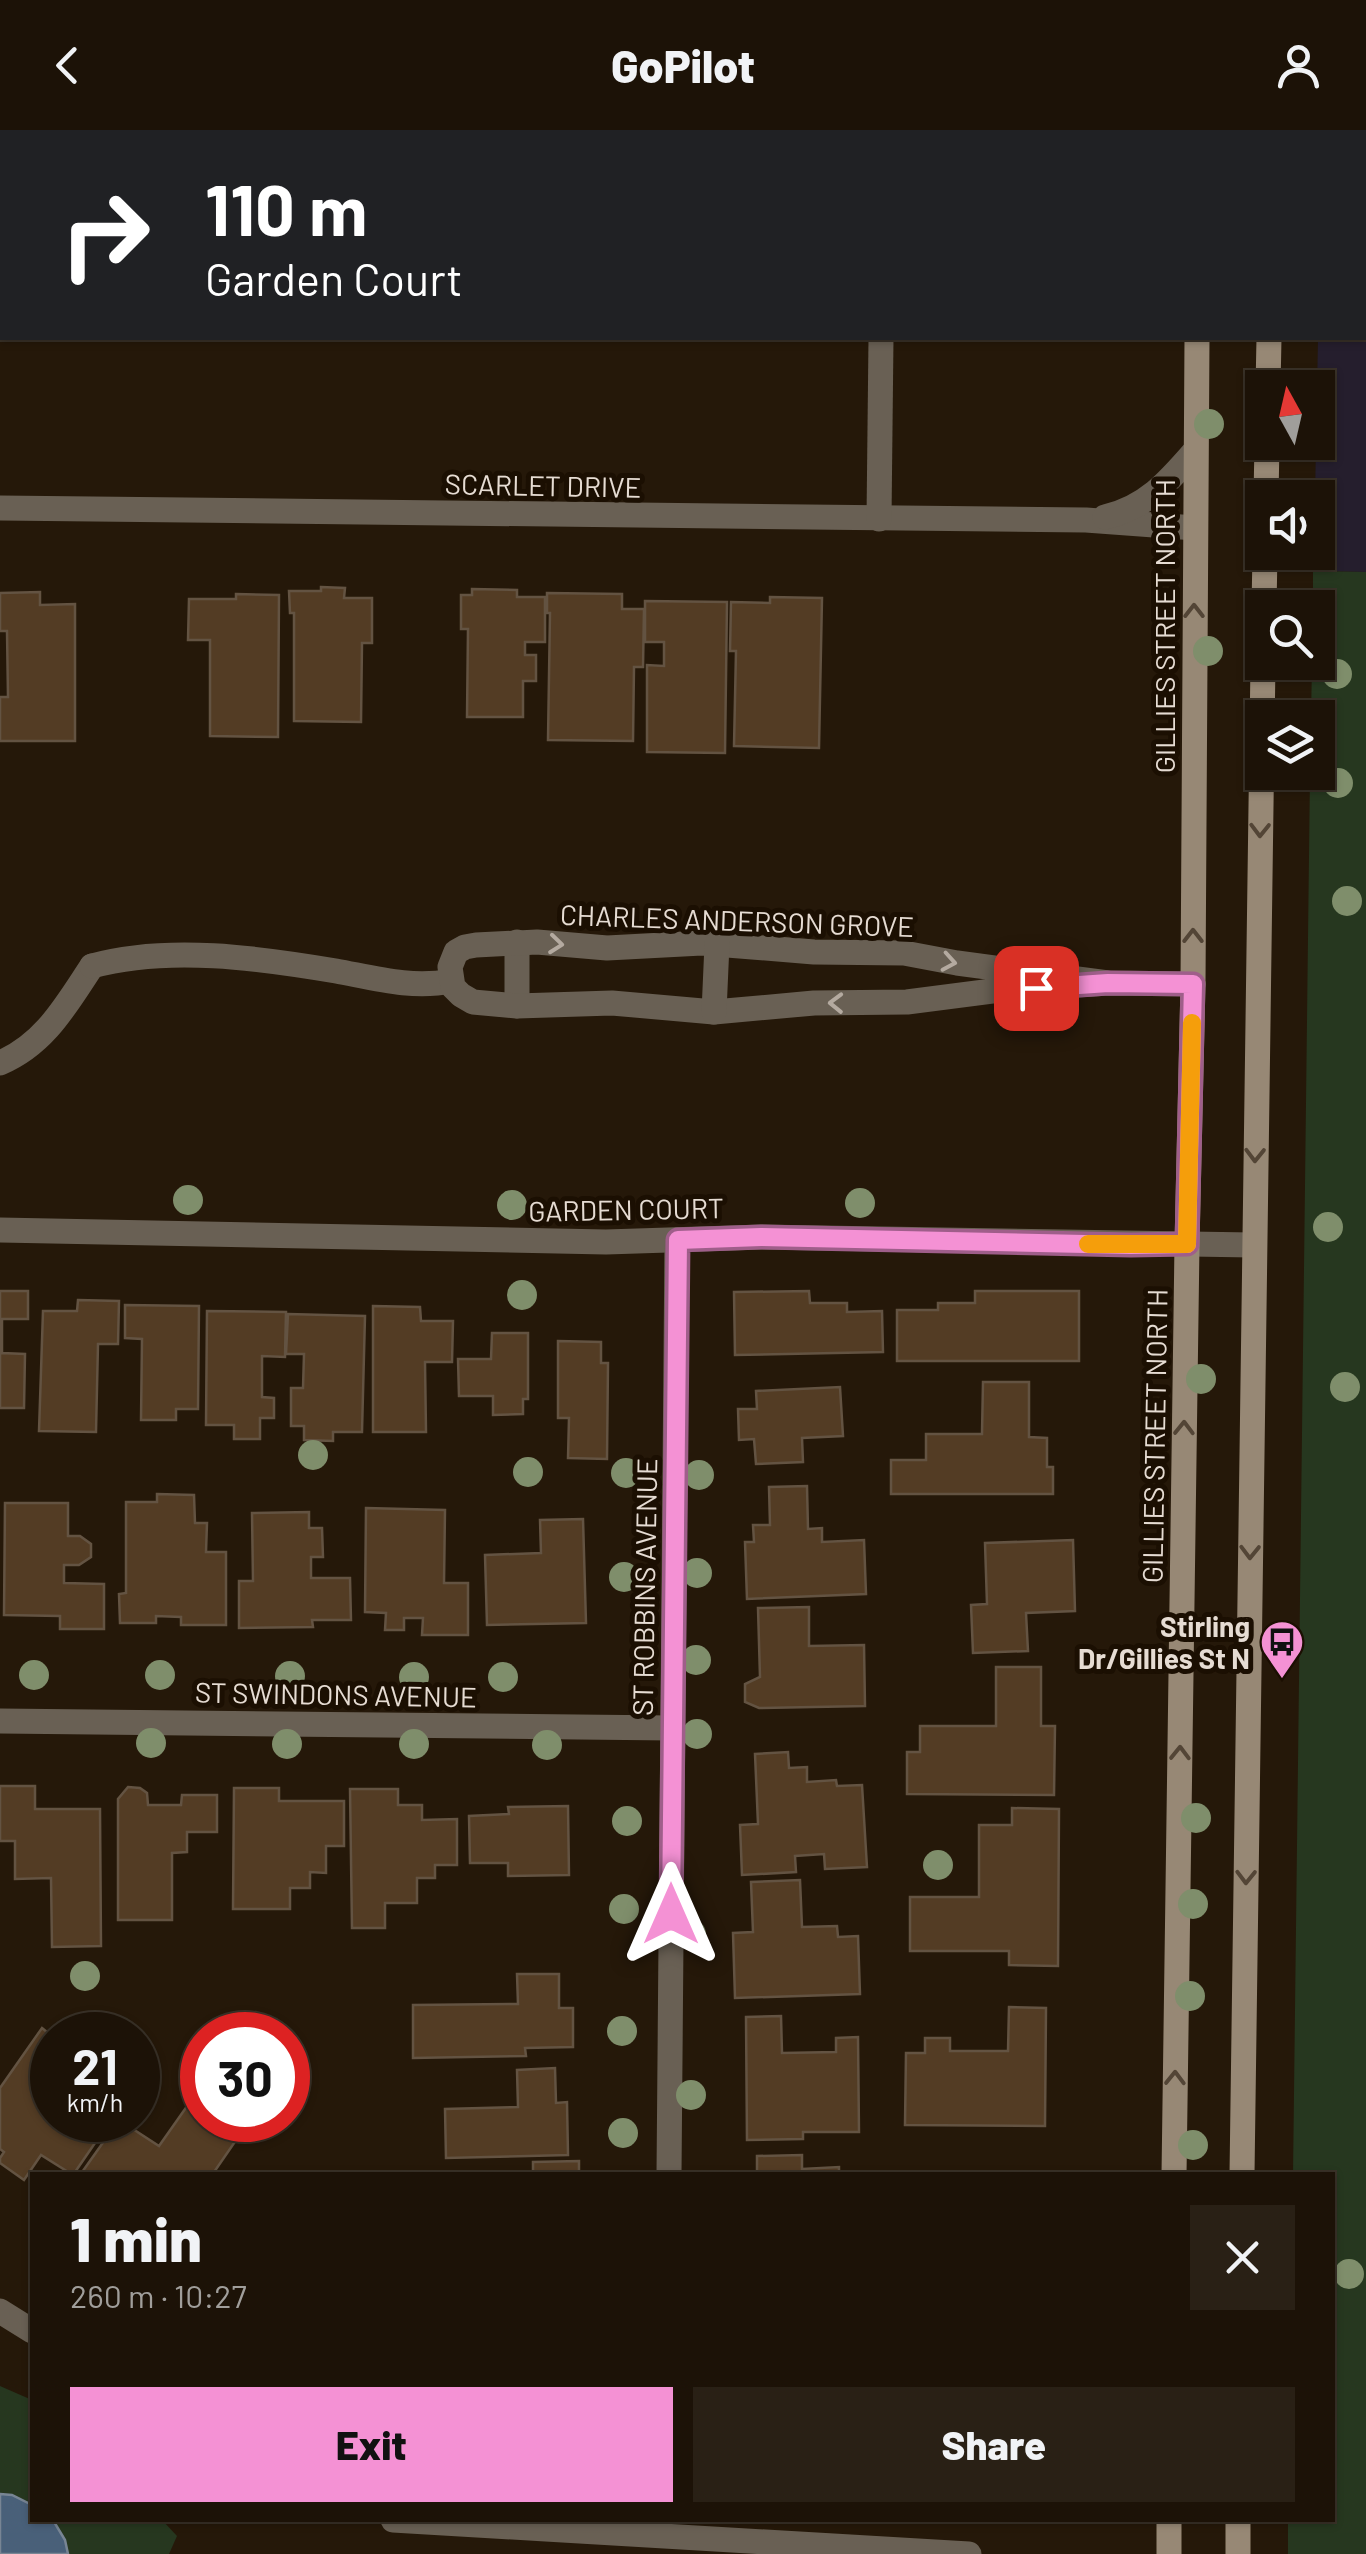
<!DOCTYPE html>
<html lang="en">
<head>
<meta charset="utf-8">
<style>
  body { margin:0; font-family:Barlow,sans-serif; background:#292015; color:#f1f3f6; height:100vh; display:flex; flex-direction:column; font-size:38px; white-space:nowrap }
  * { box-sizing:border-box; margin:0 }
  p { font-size:32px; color:#a09e9b }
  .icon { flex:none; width:55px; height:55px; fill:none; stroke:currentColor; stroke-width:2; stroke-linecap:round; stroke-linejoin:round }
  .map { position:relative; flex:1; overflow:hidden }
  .side { position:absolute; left:30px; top:2042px; width:1305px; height:350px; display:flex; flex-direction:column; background:#1c1207; border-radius:0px; box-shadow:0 2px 8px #0004,0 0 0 2px #3a3228 }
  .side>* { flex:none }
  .hud { position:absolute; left:0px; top:0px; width:1368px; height:210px; box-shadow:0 2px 8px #0004,0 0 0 2px #3a3228; background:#202124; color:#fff; overflow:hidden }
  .needle { width:65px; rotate:352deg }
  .controls { position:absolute; left:1245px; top:240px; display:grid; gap:20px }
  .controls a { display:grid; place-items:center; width:90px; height:90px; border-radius:0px; background:#1c1207; box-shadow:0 2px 8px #0004,0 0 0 2px #3a3228; font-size:50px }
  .speed { position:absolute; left:30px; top:1882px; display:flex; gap:20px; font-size:50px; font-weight:700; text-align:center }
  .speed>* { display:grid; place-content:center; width:130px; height:130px; border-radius:50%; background:#1c1207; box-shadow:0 2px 8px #0004,0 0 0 2px #3a3228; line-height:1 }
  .speed small { font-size:25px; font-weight:400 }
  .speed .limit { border:15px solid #d22; background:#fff; color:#111 }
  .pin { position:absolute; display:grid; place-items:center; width:85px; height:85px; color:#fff; margin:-42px; border-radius:20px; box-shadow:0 5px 15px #0006 }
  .me { position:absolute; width:110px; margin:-55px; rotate:0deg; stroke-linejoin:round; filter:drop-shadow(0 0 8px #0008) }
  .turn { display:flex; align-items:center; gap:35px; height:210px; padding:0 40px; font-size:45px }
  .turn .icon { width:130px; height:130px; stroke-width:2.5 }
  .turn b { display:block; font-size:70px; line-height:85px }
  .round { display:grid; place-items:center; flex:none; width:105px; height:105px; border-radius:0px; background:#292015 }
  .head { display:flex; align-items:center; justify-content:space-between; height:170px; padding:0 40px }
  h1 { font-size:60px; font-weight:800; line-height:75px }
  .button { display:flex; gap:20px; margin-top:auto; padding:20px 40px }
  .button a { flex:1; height:115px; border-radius:0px; background:#f491d4; color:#111; font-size:40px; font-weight:800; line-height:115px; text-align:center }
  .button a+a { background:#292015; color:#f1f3f6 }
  header { display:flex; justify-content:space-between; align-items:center; height:130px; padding:0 40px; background:#1c1207; font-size:45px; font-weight:800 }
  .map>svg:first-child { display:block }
  .commercial { fill:#251e2d }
  .green { fill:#26371f }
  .water { fill:#496079; stroke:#788594; stroke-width:2.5 }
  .building { fill:#533c24; stroke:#635342; stroke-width:2.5 }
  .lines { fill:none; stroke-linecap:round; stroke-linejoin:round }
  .lane { stroke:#696054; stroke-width:25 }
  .street { stroke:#696054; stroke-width:25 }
  .secondary { stroke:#978875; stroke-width:25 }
  .tree { fill:#7f8e6b }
  .oneway { stroke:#534536 }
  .oneway2 { stroke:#b4aaa0 }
  .route-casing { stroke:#9f5e8a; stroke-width:25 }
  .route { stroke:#f491d4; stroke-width:18 }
  .slow { stroke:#f59e0b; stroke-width:18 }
  .labels { text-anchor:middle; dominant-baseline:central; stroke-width:10; stroke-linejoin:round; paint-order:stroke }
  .street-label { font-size:28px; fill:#e6dcd3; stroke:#1b0f02 }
  .poi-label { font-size:28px; font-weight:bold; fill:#e6dcd3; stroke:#1b0f02; text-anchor:end }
</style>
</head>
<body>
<header><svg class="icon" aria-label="back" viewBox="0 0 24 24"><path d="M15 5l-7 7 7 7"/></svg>GoPilot<svg class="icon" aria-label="person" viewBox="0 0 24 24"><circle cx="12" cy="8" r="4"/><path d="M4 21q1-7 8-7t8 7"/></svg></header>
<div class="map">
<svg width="1366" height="2424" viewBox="0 0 1366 2424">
  <rect width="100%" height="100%" fill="#251809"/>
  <polygon class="commercial" points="1323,0 1366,0 1366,442 1313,441 1313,423 1318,422 1318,368 1315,367 1318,208 1365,208 1365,2 1323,2"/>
  <g class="green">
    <polygon points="1313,441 1366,442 1366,2424 1288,2424 1288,2390 1332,2390 1332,2045 1293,2045 1310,643 1318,642 1318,588 1311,587 1312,533 1318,532 1318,478 1313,477"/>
    <polygon points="0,2256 32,2270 32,2390 162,2390 177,2406 169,2424 0,2424"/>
  </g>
  <polygon class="water" points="0,2364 12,2365 32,2375 32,2390 53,2390 65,2410 68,2424 0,2424"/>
  <g class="building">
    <polygon points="321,457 345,458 344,468 372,468 372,513 362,513 361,592 294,591 294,483 290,483 289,461 321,461"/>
    <polygon points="472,459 517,460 517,467 545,467 545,512 525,512 525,525 536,525 536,551 523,551 523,587 467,587 468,499 461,499 461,465 472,465"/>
    <polygon points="40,462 40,475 75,474 75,611 0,611 0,567 8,567 7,501 0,501 0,463"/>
    <polygon points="547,463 622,464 622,479 644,479 643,537 634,537 633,611 548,610 550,483 547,483"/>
    <polygon points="236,464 279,465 278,607 210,606 210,510 188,510 189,469 236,469"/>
    <polygon points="770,467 822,468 819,618 734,616 736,521 730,521 731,472 770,473"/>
    <polygon points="645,471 727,472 725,623 647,622 647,535 664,536 664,512 645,512"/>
    <polygon points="0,1161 28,1161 28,1189 2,1189 2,1223 25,1224 24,1278 0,1278"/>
    <polygon points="809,1161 810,1173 847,1173 847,1182 882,1181 883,1222 735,1225 734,1162"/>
    <polygon points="975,1161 1079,1161 1079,1231 897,1231 897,1180 938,1180 938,1173 975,1173"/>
    <polygon points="78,1170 119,1171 118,1214 98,1214 96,1302 39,1301 43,1181 77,1181"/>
    <polygon points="125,1175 199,1176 198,1279 176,1279 176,1290 141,1290 142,1209 125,1208"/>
    <polygon points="373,1176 420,1177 421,1191 453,1191 452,1232 425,1232 426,1302 373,1302"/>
    <polygon points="207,1181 286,1182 285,1227 262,1226 262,1267 274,1268 274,1288 260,1288 260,1309 234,1309 234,1295 206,1295"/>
    <polygon points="288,1184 365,1186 362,1302 333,1302 333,1311 304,1310 304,1296 291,1296 291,1258 303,1258 304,1224 286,1224"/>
    <polygon points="492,1203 528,1203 528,1269 523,1269 523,1284 493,1285 493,1266 459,1266 458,1229 491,1229"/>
    <polygon points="558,1211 601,1212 601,1233 608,1233 607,1329 568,1328 569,1288 558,1288"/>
    <polygon points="983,1252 1029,1252 1029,1307 1047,1308 1047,1337 1053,1337 1053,1364 891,1364 891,1330 926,1330 926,1304 982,1304"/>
    <polygon points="840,1257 843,1306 802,1308 803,1332 756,1334 754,1309 739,1310 738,1279 757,1279 756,1261"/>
    <polygon points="807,1356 808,1399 822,1398 822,1412 864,1410 866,1464 747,1469 745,1412 754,1412 753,1395 770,1395 769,1357"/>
    <polygon points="157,1364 194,1365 195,1393 207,1393 206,1422 226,1422 226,1495 181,1495 181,1487 156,1486 156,1493 120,1493 119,1464 126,1463 126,1372 157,1372"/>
    <polygon points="5,1373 68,1373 68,1406 80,1406 91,1414 91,1427 79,1435 64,1435 64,1453 104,1454 104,1499 60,1499 60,1486 4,1485"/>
    <polygon points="366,1378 445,1380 444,1453 468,1453 468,1505 422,1505 423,1488 404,1488 404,1500 385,1500 386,1483 365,1482"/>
    <polygon points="309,1382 309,1398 322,1398 323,1427 311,1427 311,1448 350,1448 351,1490 312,1490 313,1497 239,1498 239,1451 253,1451 252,1383"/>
    <polygon points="583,1389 586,1493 487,1495 485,1425 541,1423 540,1390"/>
    <polygon points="1073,1410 1075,1481 1026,1483 1028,1521 973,1523 971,1475 987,1474 985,1413"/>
    <polygon points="809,1477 809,1516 864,1515 865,1576 759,1578 745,1572 745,1554 760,1547 758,1478"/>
    <polygon points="996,1537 1041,1537 1041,1596 1055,1596 1054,1665 907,1664 907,1622 920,1622 920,1596 996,1596"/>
    <polygon points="788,1622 789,1638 807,1637 807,1652 836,1650 837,1656 862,1655 867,1737 825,1739 824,1724 795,1726 796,1742 742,1745 740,1695 758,1694 755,1624"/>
    <polygon points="0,1656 35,1656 35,1679 100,1679 101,1816 52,1817 51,1748 15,1749 15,1711 0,1711"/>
    <polygon points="128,1657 140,1658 147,1663 148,1675 181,1675 182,1665 217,1665 217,1702 187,1702 187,1722 172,1723 172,1790 118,1790 118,1669"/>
    <polygon points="234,1658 279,1658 279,1671 344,1671 344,1716 326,1716 326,1743 310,1742 310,1758 290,1758 290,1779 233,1779"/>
    <polygon points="350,1659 398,1659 398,1675 422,1675 422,1690 457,1689 457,1735 435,1735 435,1748 417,1748 417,1773 385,1773 385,1798 352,1798"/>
    <polygon points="568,1676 569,1745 508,1746 508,1733 470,1733 469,1686 509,1684 508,1677"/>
    <polygon points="1012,1678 1059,1679 1058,1836 1009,1835 1009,1821 910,1821 910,1767 979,1767 979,1695 1012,1695"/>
    <polygon points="800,1750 802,1797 837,1796 838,1807 858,1806 860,1864 735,1868 733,1803 753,1802 751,1752"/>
    <polygon points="517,1844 559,1844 559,1878 573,1878 573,1917 525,1918 526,1926 413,1928 413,1875 518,1874"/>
    <polygon points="1009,1877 1046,1878 1045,1996 905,1995 906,1923 925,1923 925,1908 950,1908 950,1921 1008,1921"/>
    <polygon points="781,1886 782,1923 836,1922 836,1908 858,1907 859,2002 803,2002 803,2009 747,2010 746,1887"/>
    <polygon points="42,1898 52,1906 52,1990 63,1990 95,2013 73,2045 41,2025 24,2050 0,2033 0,2028 4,2022 0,2019 0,1958"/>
    <polygon points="555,1938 556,1973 567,1972 568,2025 446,2028 445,1979 518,1977 517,1940"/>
    <polygon points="202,1955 202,1990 250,1990 212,2045 80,2045 119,1990 159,2016"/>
    <polygon points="802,2025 802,2039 839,2037 839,2045 757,2045 757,2026"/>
    <polygon points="579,2031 579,2045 533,2045 533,2032"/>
  </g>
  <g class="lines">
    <path class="lane" d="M0 933C45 914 66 875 92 836"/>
    <g class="street">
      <polyline points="149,2 149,0"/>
      <polyline points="0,78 2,78"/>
      <polyline points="0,378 1086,390 1195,398"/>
      <path d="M1105 387C1146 378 1169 351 1195 321"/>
      <polyline points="879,389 881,208"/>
      <polyline points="517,812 517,876"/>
      <path d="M92 836C168 815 259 828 336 841 374 848 412 859 451 851"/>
      <polyline points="1108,853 957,833 904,823 814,822 702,813 607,818 537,812 476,815 465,817 456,822 450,837 453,857 461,865 473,872 517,876 612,873 714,882 814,873 907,872 1000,860 1108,853 1193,854"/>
      <polyline points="714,882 717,814"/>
      <polyline points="0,1100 606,1112 761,1107 1253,1115"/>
      <polyline points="0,1591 672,1598"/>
      <polyline points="669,2045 677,1110"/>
      <polyline points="0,2181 32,2201"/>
      <polyline points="393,2390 969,2424"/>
    </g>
    <g class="secondary">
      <polyline points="1199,2 1199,0"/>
      <polyline points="1272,2 1272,0"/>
      <polyline points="1268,258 1269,208"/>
      <polyline points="1266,368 1267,312"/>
      <polyline points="1264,478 1265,422"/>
      <polyline points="1174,2045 1187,1114 1193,854 1197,208"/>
      <polyline points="1242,2045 1263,532"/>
      <polyline points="1169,2424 1169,2390"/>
      <polyline points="1238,2424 1238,2390"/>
    </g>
  </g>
  <g class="tree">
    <circle cx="1209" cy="294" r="15"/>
    <circle cx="1208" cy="521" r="15"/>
    <circle cx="1337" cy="544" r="15"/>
    <circle cx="1338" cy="653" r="15"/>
    <circle cx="1347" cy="771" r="15"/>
    <circle cx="188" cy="1070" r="15"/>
    <circle cx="860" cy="1073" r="15"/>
    <circle cx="512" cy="1075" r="15"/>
    <circle cx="1328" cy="1097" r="15"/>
    <circle cx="522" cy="1165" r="15"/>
    <circle cx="1201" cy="1249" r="15"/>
    <circle cx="1345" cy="1257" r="15"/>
    <circle cx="313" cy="1325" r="15"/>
    <circle cx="528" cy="1342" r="15"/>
    <circle cx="626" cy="1343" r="15"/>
    <circle cx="699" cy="1345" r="15"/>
    <circle cx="697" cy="1443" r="15"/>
    <circle cx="624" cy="1447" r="15"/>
    <circle cx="696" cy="1530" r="15"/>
    <circle cx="34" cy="1545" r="15"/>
    <circle cx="160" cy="1545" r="15"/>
    <circle cx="290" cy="1546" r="15"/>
    <circle cx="414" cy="1547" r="15"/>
    <circle cx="503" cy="1547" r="15"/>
    <circle cx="697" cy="1604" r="15"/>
    <circle cx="151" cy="1613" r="15"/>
    <circle cx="287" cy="1614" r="15"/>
    <circle cx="414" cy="1614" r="15"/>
    <circle cx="547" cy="1615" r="15"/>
    <circle cx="1196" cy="1688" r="15"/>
    <circle cx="627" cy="1691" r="15"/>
    <circle cx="938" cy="1735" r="15"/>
    <circle cx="1193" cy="1774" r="15"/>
    <circle cx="624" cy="1779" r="15"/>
    <circle cx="691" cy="1804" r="15"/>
    <circle cx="85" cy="1846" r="15"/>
    <circle cx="1190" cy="1866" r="15"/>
    <circle cx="622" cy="1901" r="15"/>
    <circle cx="691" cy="1965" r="15"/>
    <circle cx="623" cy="2003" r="15"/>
    <circle cx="1193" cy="2015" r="15"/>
    <circle cx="1349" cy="2144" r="15"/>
  </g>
  <defs><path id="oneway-chevron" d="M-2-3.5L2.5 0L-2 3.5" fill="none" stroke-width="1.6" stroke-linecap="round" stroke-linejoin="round" transform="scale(2.5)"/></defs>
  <g class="oneway">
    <use href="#oneway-chevron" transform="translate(1194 481) rotate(-90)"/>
    <use href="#oneway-chevron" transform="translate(1260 700) rotate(91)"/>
    <use href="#oneway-chevron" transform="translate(1193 806) rotate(-90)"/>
    <use href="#oneway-chevron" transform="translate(1255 1025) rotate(91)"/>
    <use href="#oneway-chevron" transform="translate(1184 1298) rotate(-89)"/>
    <use href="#oneway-chevron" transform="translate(1250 1422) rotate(91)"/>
    <use href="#oneway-chevron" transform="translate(1180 1623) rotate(-89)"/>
    <use href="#oneway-chevron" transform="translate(1246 1747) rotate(91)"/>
    <use href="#oneway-chevron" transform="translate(1175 1948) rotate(-89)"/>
  </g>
  <g class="oneway2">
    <use href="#oneway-chevron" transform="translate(556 814) rotate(6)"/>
    <use href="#oneway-chevron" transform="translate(949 832) rotate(10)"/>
    <use href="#oneway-chevron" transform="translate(836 873) rotate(-179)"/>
  </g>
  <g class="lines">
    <g class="route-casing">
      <polyline id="route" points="671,1784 678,1110 761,1107 1131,1115 1187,1114 1193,854 1108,853 1036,858"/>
    </g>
    <use href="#route" class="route"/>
    <polyline class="slow" points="1088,1114 1187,1114 1192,893"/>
  </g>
  <defs>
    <g id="bus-pin" transform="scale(2.25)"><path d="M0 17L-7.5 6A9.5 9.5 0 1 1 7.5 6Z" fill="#f491d4" stroke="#1b0f02"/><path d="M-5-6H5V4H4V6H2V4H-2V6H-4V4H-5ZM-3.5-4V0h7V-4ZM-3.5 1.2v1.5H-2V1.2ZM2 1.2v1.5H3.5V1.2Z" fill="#111"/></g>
  </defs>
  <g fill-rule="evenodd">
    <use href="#bus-pin" x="1282" y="1512"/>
  </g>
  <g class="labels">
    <g class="street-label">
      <text transform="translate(543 355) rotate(1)">SCARLET DRIVE</text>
      <text transform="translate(1164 496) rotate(-90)">GILLIES STREET NORTH</text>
      <text transform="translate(737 790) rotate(2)">CHARLES ANDERSON GROVE</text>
      <text transform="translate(626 1079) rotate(-1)">GARDEN COURT</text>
      <text transform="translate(1154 1306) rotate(-89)">GILLIES STREET NORTH</text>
      <text transform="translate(644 1457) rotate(-89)">ST ROBBINS AVENUE</text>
      <text transform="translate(336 1564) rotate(1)">ST SWINDONS AVENUE</text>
    </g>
    <g class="poi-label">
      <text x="1250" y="1496">Stirling<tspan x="1250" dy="32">Dr/Gillies St N</tspan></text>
    </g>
  </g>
</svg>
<div class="controls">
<a><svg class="needle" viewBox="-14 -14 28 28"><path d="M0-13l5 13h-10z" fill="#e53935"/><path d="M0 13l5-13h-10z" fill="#a09e9b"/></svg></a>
<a><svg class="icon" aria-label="sound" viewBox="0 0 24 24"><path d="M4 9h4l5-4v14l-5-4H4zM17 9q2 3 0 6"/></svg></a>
<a><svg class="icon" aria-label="search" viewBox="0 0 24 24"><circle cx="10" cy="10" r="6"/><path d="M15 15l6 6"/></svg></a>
<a><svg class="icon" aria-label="layers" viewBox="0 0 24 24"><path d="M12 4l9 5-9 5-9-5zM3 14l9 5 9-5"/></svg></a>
</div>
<div class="speed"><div>21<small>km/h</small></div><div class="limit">30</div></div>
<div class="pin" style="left:1036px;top:858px;background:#d93025"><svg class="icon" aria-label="arrive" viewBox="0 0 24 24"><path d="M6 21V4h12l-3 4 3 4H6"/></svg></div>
<svg class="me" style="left:671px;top:1784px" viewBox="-20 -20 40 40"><path d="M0-17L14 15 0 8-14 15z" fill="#f491d4" stroke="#fff" stroke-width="4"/></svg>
<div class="hud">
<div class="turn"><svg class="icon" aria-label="right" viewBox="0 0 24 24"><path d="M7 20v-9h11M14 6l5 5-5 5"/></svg><div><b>110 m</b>Garden Court</div></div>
</div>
<section class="side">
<div class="head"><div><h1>1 min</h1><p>260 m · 10:27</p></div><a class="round"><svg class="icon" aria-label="close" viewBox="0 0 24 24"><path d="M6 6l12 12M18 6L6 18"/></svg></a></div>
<div class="button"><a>Exit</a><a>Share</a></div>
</section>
</div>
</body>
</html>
